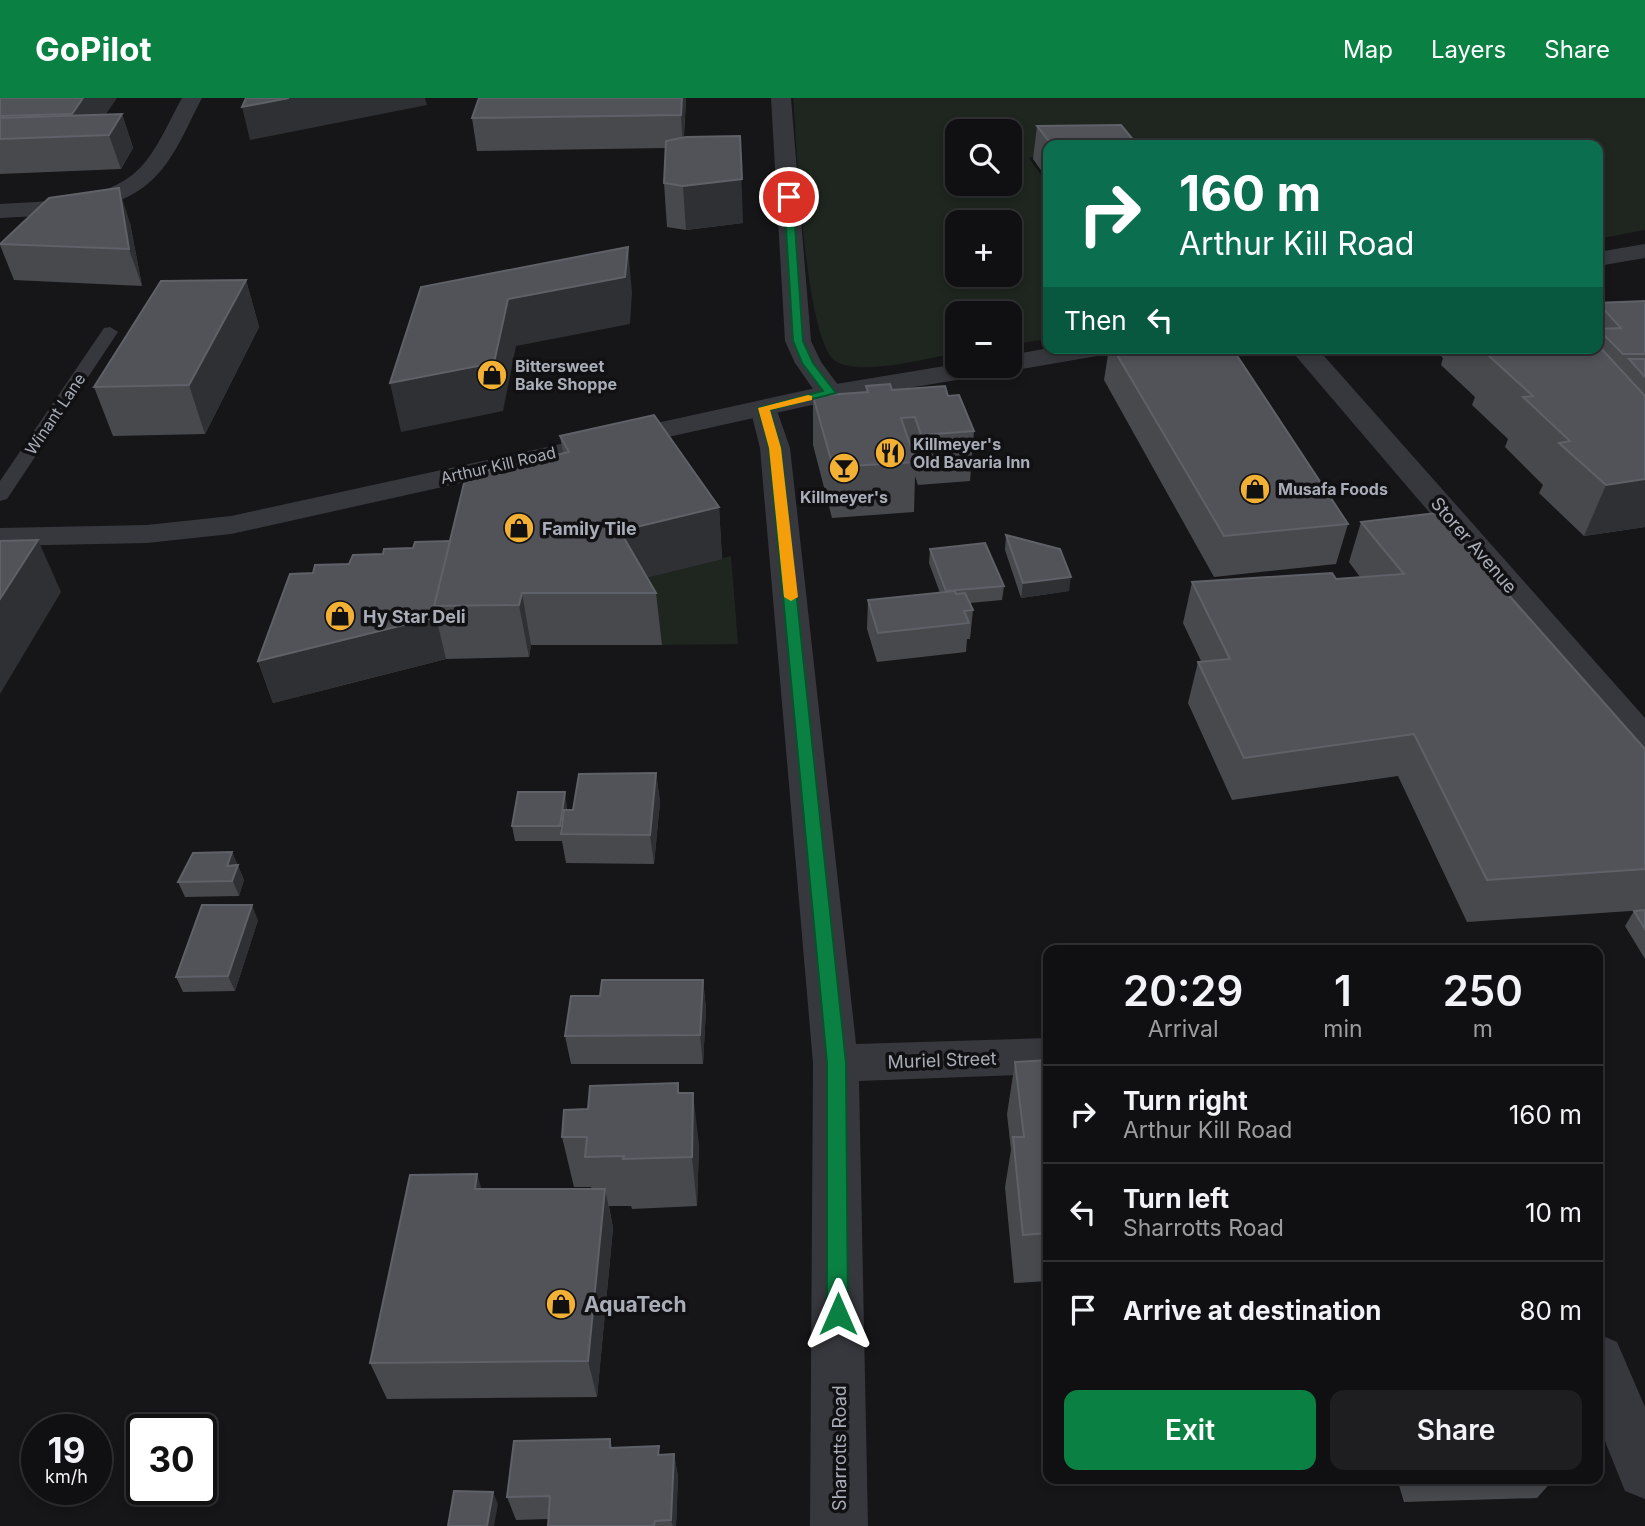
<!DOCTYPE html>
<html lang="en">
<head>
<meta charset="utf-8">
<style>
  body { margin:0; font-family:Inter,sans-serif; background:#1e1e20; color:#f1f3f6; height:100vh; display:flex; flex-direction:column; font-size:26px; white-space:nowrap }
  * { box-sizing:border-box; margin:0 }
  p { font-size:23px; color:#9c9d9f }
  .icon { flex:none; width:38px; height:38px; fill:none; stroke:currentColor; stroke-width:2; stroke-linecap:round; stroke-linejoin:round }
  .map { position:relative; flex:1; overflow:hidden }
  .sheet { position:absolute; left:1043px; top:847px; width:560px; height:539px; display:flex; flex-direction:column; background:#101012; border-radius:14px; box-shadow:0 4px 10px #0003,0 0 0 2px #303032 }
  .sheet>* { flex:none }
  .hud { position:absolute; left:1043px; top:42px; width:560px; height:214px; border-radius:14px; box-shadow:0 4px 10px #0003,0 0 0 2px #303032; background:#0b6e4f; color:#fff; overflow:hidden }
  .buttons { position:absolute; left:945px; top:21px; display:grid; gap:14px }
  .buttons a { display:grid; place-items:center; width:77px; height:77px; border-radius:14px; background:#101012; box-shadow:0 4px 10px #0003,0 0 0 2px #303032; font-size:35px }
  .speed { position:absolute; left:21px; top:1316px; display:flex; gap:14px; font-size:35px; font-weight:700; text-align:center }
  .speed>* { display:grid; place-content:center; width:91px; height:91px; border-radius:50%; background:#101012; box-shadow:0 4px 10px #0003,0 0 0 2px #303032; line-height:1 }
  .speed small { font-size:18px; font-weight:400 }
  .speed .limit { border:4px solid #111; border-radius:10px; background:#fff; color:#111 }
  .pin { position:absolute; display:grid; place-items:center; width:60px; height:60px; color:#fff; margin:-30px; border:4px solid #fff; border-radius:50%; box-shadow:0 2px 7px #0007 }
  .me { position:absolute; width:77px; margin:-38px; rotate:0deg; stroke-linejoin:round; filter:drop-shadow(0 0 5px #0008) }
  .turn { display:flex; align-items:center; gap:24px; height:147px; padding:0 21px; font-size:32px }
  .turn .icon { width:91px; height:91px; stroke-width:2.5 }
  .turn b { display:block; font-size:49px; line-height:60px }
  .then { display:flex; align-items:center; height:66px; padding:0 21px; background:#0003; gap:14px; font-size:26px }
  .eta { display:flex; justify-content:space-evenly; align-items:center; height:119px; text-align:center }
  .eta b { font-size:42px; font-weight:600; line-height:49px }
  .action { display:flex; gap:14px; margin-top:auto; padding:14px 21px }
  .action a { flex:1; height:80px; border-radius:14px; background:#0b8043; color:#fff; font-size:28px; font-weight:600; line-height:80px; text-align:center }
  .action a+a { background:#1e1e20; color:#f1f3f6 }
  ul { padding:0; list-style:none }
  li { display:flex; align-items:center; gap:21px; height:98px; padding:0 21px; border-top:2px solid #303032 }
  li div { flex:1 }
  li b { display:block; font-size:26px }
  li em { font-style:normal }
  header { display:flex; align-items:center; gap:42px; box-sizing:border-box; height:98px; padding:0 35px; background:#0b8043; color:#fff }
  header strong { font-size:33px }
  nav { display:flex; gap:38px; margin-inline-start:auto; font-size:24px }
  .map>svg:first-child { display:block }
  .green { fill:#1e261f; fill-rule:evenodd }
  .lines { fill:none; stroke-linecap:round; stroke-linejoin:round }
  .service { fill:#37383d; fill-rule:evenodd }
  .minor { fill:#37383d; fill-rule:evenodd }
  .tertiary { fill:#37383d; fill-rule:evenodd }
  .wall { fill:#47494d }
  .shaded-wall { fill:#2f3033 }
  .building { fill:#525359; stroke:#5f6168; stroke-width:2 }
  .route { fill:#0b8043; stroke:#07532c; stroke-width:2 }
  .slow { fill:#f59e0b }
  .labels { text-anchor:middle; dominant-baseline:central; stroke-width:7; stroke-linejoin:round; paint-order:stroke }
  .far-poi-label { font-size:16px; font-weight:bold; fill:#a8adb8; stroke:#111113; text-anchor:start }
  .far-street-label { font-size:16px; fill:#a8adb8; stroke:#111113 }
  .poi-label { font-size:18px; font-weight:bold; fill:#a8adb8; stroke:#111113; text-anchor:start }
  .street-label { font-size:18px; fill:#a8adb8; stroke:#111113 }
  .near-poi-label { font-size:21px; font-weight:bold; fill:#a8adb8; stroke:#111113; text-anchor:start }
</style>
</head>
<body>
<header>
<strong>GoPilot</strong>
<nav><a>Map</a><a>Layers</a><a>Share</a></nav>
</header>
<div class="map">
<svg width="1645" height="1428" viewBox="0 0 1645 1428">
  <rect width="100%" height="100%" fill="#161618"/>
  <g class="green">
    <path d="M793 0H1645V132L1598 141V47H1048L1037 58 1029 60 1048 87V241L1010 247V215H957V255C927 260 864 278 837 264 804 248 797 42 793 0ZM957 33H1010V86H957ZM957 124H1010V177H957Z"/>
    <polygon points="731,458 738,546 662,547 626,485"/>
  </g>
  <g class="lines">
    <polygon class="service" points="110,229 118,234 7,401 0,403 0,383 104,230"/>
    <g class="minor">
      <path d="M182 0H202C188 26 176 58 155 79 118 118 49 117 0 120V106C46 103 105 105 140 70 158 51 169 23 182 0Z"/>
      <polygon points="771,0 791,0 811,243 821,264 844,295 840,301 830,303 820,301 795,265 785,243"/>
      <polygon points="1289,250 1317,250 1645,620 1645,655 1632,652"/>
      <polygon points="764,302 774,304 790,350 856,946 1048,940 1048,976 859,983 868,1428 810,1428 813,965 760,350 750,310 754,304"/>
      <polygon points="1598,1236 1617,1244 1645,1309 1645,1401 1625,1393 1598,1326"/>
    </g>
    <g class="tertiary">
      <polygon points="1645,146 1645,160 1598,168 1598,154"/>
      <polygon points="1049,250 1110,250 1106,256 1097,258 1010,273 1004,272 993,276 830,303 231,436 147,445 0,448 0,430 147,427 231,418 830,287 957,266 1010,268 1010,257"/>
    </g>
  </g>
  <g class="wall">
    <polygon points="0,0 115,0 116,1 105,17 122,16 133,50 121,71 0,76"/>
    <polygon points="479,0 686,0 684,39 743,125 686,132 667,129 664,85 666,50 477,53 472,20"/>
    <polygon points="1037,28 1135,44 1135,47 1048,47 1048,82 1033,61"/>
    <polygon points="130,125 142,188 14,182 0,147 0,146"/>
    <polygon points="246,182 259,229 205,336 113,338 94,289"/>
    <polygon points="1645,203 1645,429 1584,438 1539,395 1543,387 1505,349 1508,341 1472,307 1475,299 1441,267 1443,260 1433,250 1598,250 1598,205"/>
    <polygon points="1109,250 1232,250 1348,426 1336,466 1214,479 1104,282"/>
    <polygon points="866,288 892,292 948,298 974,333 970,383 918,387 915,378 914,414 832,420 813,347 813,298 866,294"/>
    <polygon points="560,338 719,409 722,461 647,479 656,495 662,547 531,547 529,559 446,561 273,605 258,563 313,475 383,456 450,443 563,355"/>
    <polygon points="1361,424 1645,651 1645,812 1467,824 1398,678 1232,702 1188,605 1198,564 1201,563 1183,525 1192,484 1336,481 1360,479 1349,464"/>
    <polygon points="1006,437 1069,493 1021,500 1005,452"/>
    <polygon points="930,451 1004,488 1002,502 970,505 973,512 970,541 967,541 966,554 877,564 867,531 868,502 940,495 929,465"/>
    <polygon points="656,675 660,704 654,766 566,765 562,743 515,743 512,728 567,709 567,712 573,712"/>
    <polygon points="232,754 244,782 239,798 185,799 178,784"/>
    <polygon points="1645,812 1645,861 1625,828 1634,813"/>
    <polygon points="258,822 235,893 183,894 176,879"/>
    <polygon points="703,882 706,911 703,966 571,966 565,938 600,898"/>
    <polygon points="1048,962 1048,1183 1014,1185 1005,1089 1011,1052 1007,1016 1015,964"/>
    <polygon points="678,985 679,995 699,1046 697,1108 632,1111 631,1108 609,1108 613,1130 597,1299 387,1301 370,1265 482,1091 592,1091 591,1089 574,1089 562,1039 588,1011"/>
    <polygon points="610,1341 612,1350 660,1356 674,1356 678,1379 676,1428 548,1428 548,1421 516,1422 507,1399"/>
    <polygon points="1397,1381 1554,1381 1537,1400 1404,1404"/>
  </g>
  <g class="shaded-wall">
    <polygon points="83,0 115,0 116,1 91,38 80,38 72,16"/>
    <polygon points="289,0 425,0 427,7 250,42 242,9"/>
    <polygon points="682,0 686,0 683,50 681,17"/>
    <polygon points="122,16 133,50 121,71 109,37"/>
    <polygon points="740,38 743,125 686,132 683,88"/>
    <polygon points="119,90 130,125 142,188 129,151"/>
    <polygon points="628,149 632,195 630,226 516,248 503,313 401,334 390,285 508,201"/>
    <polygon points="246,182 259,229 205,336 189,287"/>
    <polygon points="1645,381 1645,429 1584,438 1606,387"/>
    <polygon points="719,409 722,461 626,485 620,433"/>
    <polygon points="38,442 61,494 0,596 0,501"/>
    <polygon points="1071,479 1069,493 1021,500 1023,485"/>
    <polygon points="522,495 531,547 529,559 519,507"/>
    <polygon points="436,519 446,561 273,605 258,563"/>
    <polygon points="656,675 660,704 654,766 650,737"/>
    <polygon points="565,694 567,709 563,736 561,736 560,728"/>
    <polygon points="232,754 244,782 239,798 227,768"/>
    <polygon points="252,807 258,822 235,893 228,878"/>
    <polygon points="703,882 706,911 703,966 700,937"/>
    <polygon points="693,995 699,1046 697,1108 692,1059"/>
    <polygon points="477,1076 489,1115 475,1091"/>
    <polygon points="605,1091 613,1130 597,1299 588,1263"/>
    <polygon points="674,1356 678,1379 676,1428 673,1428 671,1422"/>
    <polygon points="493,1394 498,1406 494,1428 487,1428"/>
  </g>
  <g class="building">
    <polygon points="0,0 83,0 72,16 0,18"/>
    <polygon points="246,0 289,0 242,9"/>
    <polygon points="479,0 682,0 681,17 472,20"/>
    <polygon points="122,16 109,37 0,41 0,20"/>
    <polygon points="1121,27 1135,44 1098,47 1052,47 1037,28"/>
    <polygon points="740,38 742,81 683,88 664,85 666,43 686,39"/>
    <polygon points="119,90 129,151 0,146 49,100"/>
    <polygon points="628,149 625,179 508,201 494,265 390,285 421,189"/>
    <polygon points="246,182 189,287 94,289 161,183"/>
    <polygon points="1645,203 1645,256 1623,256 1598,231 1621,230 1598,205"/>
    <polygon points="1598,247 1645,298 1645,381 1606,387 1559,345 1570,343 1523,299 1533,298 1489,258 1497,256 1491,250 1598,250"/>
    <polygon points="1113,250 1232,250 1348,426 1224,438"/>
    <polygon points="1629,261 1645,261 1645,279"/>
    <polygon points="890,286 892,292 945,288 948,298 959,297 974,333 921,337 915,319 901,320 916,364 833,369 813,298 868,294 866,288"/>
    <polygon points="654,317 719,409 620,433 656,495 522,495 519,507 434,508 466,377 569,354 560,338"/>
    <polygon points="1436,415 1645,651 1645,771 1487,782 1414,636 1244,660 1198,564 1230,561 1192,484 1332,475 1336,481 1404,476 1361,424"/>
    <polygon points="1006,437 1060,451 1071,479 1023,485"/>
    <polygon points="38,442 0,501 0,443"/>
    <polygon points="450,443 434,508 436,519 258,563 290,476 313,475 315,467 349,466 353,457 383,456 384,451 413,450 415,444"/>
    <polygon points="985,445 1004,488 946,493 930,451"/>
    <polygon points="955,493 956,496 965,495 973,512 964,513 969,525 878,535 868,502"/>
    <polygon points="656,675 650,737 561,736 564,712 573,712 579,676"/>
    <polygon points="518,694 565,694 560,728 512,728"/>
    <polygon points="232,754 227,768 238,767 232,783 178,784 193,755"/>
    <polygon points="202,807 252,807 228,878 176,879"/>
    <polygon points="1645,812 1645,831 1634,813"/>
    <polygon points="602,882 703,882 700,937 565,938 571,898 600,898"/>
    <polygon points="1048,962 1048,1135 1023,1137 1013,1039 1024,1039 1015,964"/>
    <polygon points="678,985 678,995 693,995 692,1059 623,1061 624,1058 585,1059 587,1039 562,1039 564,1012 588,1011 590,988"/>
    <polygon points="477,1076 475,1091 605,1091 588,1263 370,1265 410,1077"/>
    <polygon points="610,1341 610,1350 659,1348 658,1357 674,1356 671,1422 655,1423 654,1428 548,1428 550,1398 507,1399 514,1343"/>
    <polygon points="454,1393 493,1394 487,1428 448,1428"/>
  </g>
  <polygon class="route" points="789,96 793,99 803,243 813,265 836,295 770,312 781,350 846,965 848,1216 845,1223 838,1226 830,1223 827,1216 827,965 769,350 758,310 823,293 802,265 793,243 784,99"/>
  <polygon class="slow" points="808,297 812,298 812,302 770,312 781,350 798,499 791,503 784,499 769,350 758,310"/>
  <defs>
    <g id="shop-disc" transform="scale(1.575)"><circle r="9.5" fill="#f2b134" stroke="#111113"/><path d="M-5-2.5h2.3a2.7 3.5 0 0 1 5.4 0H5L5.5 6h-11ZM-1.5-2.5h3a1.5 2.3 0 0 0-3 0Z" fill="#111"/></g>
    <g id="restaurant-disc" transform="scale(1.575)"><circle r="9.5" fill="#f2b134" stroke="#111113"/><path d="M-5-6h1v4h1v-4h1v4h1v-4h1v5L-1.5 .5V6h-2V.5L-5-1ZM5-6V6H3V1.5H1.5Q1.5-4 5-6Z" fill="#111"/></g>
    <g id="bar-disc" transform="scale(1.575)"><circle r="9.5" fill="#f2b134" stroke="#111113"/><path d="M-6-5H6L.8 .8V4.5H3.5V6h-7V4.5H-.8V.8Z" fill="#111"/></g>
  </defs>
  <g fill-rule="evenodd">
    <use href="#shop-disc" x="492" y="277"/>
    <use href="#restaurant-disc" x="890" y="355"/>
    <use href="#bar-disc" x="844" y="370"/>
    <use href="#shop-disc" x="1255" y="391"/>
    <use href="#shop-disc" x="519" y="430"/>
    <use href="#shop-disc" x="340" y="518"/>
    <use href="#shop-disc" x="561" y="1206"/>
  </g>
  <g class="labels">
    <g class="far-poi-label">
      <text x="515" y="268">Bittersweet<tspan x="515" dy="18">Bake Shoppe</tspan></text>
      <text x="913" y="346">Killmeyer's<tspan x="913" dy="18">Old Bavaria Inn</tspan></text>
      <text x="1278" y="391">Musafa Foods</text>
      <text x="844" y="399" text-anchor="middle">Killmeyer's</text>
    </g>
    <g class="far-street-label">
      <text transform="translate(55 316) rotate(-56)">Winant Lane</text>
      <text transform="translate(498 367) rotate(-13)">Arthur Kill Road</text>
    </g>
    <g class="poi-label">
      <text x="542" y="430">Family Tile</text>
      <text x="363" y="518">Hy Star Deli</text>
    </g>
    <g class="street-label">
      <text transform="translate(1474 447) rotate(49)">Storer Avenue</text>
      <text transform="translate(942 962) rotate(-2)">Muriel Street</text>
      <text transform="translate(839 1350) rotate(-90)">Sharrotts Road</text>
    </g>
    <g class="near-poi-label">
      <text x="584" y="1206">AquaTech</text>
    </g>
  </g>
</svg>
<div class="buttons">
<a><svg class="icon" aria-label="search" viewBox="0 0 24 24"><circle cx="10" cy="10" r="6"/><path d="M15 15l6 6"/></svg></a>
<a>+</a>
<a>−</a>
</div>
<div class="speed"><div>19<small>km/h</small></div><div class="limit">30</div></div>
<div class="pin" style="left:789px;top:99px;background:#d93025"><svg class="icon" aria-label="arrive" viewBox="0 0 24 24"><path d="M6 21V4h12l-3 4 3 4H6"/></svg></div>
<svg class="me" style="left:838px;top:1216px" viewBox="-20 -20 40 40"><path d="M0-17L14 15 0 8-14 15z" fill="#0b8043" stroke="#fff" stroke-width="4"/></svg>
<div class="hud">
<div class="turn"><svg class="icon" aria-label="right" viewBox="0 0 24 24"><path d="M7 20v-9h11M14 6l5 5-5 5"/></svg><div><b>160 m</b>Arthur Kill Road</div></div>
<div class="then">Then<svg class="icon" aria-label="left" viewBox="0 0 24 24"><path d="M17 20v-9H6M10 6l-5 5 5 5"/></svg></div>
</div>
<section class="sheet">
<div class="eta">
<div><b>20:29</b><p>Arrival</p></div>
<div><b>1</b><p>min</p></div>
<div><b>250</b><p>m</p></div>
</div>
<ul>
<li><svg class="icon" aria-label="right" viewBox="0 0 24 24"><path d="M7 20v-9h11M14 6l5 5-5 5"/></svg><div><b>Turn right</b><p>Arthur Kill Road</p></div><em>160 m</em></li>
<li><svg class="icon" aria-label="left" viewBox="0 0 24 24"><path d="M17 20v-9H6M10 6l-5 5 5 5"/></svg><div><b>Turn left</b><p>Sharrotts Road</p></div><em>10 m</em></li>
<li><svg class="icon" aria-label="arrive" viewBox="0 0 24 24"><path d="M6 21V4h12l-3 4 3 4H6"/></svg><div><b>Arrive at destination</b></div><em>80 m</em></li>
</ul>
<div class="action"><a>Exit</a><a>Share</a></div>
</section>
</div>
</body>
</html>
